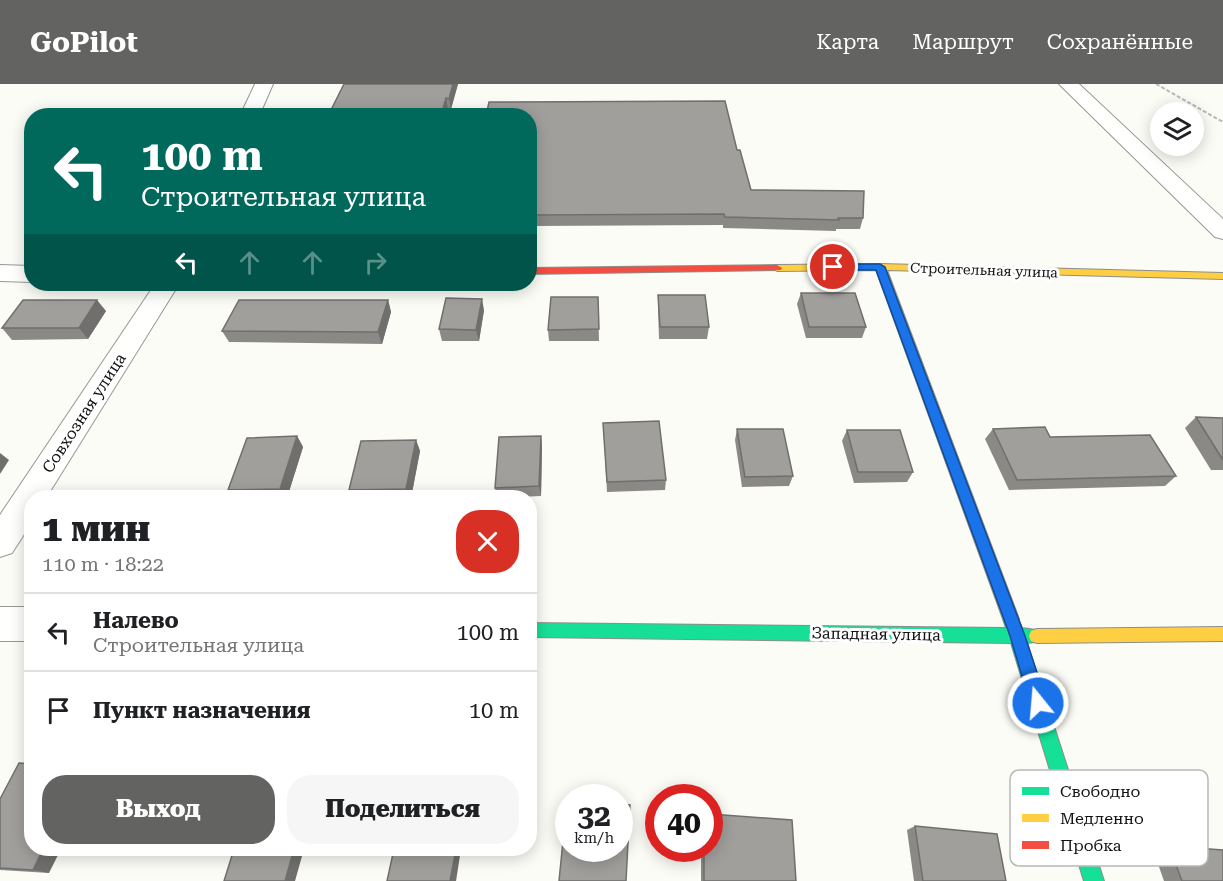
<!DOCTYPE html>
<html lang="ru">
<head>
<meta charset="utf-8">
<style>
  body { margin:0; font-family:"Roboto Serif",serif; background:#f6f6f6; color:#202124; height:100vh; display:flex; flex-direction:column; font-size:22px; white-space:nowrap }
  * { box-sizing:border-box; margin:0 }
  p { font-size:20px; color:#757577 }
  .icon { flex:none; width:33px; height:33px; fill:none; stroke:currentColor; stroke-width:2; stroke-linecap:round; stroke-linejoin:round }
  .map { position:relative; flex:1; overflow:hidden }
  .panel { position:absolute; left:24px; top:406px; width:513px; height:366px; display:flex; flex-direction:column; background:#fff; border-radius:24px; box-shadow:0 3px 15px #0003 }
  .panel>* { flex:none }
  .guide { position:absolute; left:24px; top:24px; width:513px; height:183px; border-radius:24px; box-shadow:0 3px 15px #0003; background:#00695c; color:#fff; overflow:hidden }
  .buttons { position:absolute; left:1150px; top:18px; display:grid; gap:12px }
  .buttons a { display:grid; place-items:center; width:54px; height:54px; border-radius:50%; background:#fff; box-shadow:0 3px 15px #0003; font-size:30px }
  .speed { position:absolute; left:555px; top:700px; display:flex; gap:12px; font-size:30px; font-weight:700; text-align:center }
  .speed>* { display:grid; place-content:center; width:78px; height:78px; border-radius:50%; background:#fff; box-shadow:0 3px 15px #0003; line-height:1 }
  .speed small { font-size:15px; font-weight:400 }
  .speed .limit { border:9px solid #d22; background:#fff; color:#111 }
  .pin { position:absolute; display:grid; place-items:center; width:51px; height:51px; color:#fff; margin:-26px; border:3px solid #fff; border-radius:50%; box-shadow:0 2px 6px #0007 }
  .me { position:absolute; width:66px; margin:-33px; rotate:343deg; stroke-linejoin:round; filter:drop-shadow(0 0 4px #0008) }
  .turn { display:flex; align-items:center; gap:21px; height:126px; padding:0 18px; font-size:27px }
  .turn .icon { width:78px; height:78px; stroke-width:2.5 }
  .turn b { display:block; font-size:42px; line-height:51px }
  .lanes { display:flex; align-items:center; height:57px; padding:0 18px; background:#0003; justify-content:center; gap:30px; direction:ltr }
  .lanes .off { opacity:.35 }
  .round { display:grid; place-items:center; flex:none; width:63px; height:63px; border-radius:24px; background:#f6f6f6 }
  .summary { display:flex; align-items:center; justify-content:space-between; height:102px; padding:0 18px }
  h1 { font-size:36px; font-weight:800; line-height:45px }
  .cta { display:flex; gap:12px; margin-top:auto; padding:12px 18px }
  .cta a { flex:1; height:69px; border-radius:24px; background:#636362; color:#fff; font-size:24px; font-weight:800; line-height:69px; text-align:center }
  .cta a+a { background:#f6f6f6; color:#202124 }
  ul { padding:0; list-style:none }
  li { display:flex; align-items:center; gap:18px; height:78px; padding:0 18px; border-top:2px solid #e0e0e0 }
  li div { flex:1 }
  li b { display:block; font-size:22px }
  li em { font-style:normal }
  header { display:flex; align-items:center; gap:36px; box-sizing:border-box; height:84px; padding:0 30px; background:#636362; color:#fff }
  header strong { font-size:28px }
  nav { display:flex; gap:33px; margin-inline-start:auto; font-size:21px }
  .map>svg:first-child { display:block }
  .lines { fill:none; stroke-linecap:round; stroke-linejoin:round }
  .street-casing { stroke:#979795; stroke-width:2 }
  .fast-casing { stroke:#8d8d8b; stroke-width:2 }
  .slow-casing { stroke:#8d8d8b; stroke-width:2 }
  .jam-casing { stroke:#8d8d8b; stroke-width:2 }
  .path { stroke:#b9b9b8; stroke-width:2; stroke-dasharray:4 2; stroke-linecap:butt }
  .street { fill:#fffffe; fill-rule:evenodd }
  .fast { fill:#16e098; fill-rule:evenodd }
  .slow { fill:#ffcf43; fill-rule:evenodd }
  .jam { fill:#f24e42; fill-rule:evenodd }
  .wall { fill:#8a8986 }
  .shaded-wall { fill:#706f6d }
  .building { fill:#a09f9c; stroke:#706f6d; stroke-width:1.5 }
  .route { fill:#1a73e8; stroke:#114b97; stroke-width:1.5 }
  .labels { text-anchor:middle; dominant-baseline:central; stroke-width:6; stroke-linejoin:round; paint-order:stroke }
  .far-street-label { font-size:14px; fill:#111; stroke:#fff }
  .street-label { font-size:16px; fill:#111; stroke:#fff }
  .key { fill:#fff; stroke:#b8b8b8; stroke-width:1.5 }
  .key-label { font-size:16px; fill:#111 }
</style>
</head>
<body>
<header>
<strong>GoPilot</strong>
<nav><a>Карта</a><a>Маршрут</a><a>Сохранённые</a></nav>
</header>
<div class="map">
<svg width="1223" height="797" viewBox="0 0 1223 797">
  <rect width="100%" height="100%" fill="#fcfcf7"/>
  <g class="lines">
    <g class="street-casing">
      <g id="street">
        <polygon points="255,0 273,0 259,32 240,32"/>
        <polygon points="1059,0 1079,0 1223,135 1223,155 1215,153"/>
        <polygon points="0,181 32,182 32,198 0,197"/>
        <polygon points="155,200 179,200 46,414 32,414 32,438 12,469 0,473 0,431"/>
        <rect x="0" y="523" width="32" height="34"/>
      </g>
    </g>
    <g class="fast-casing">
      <polygon id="fast" points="1011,528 1016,530 1022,544 1043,547 1045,552 1043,557 1027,559 1104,797 1084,797 1011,559 530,553 530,539 1006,544 1003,535 1006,530"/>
    </g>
    <g class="slow-casing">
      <g id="slow">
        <polygon points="880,180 1223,189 1223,195 887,186 1019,535 1016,540 1011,542 1006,540 1003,535 876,186 777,187 772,184 777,181"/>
        <polygon points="1223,543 1223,557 1037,559 1031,557 1029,552 1031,547 1037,545"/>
      </g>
    </g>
    <g class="jam-casing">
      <polygon id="jam" points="777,181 782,184 781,186 530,190 530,184"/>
    </g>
    <polyline class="path" points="1156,0 1223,38"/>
    <use href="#street" class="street"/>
    <use href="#fast" class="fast"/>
    <use href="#slow" class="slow"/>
    <use href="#jam" class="jam"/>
  </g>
  <g class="wall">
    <polygon points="344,0 458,0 451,25 448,25 446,32 328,32"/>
    <polygon points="530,32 737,66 751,106 863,134 860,145 836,145 836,147 723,144 723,141 533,142 533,138 530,138"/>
    <polygon points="801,209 866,243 862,254 806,254 797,220"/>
    <polygon points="658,211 709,243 707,255 659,255 658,223"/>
    <polygon points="598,213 599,257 549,257 548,246"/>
    <polygon points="388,216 391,228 382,260 229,258 222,247"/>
    <polygon points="484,226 479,257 442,257 439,245"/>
    <polygon points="106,227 88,255 12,256 2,244"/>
    <polygon points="1196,333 1223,334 1223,386 1211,386 1185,344"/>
    <polygon points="603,339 666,396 665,406 607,408"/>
    <polygon points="737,345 793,392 789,402 742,403 735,356"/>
    <polygon points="993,345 1050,353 1176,392 1165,402 1009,406 985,355"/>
    <polygon points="847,346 913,388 907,398 854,399 842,357"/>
    <polygon points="297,352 303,363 287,414 234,414 228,406"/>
    <polygon points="541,352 542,363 541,412 497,414 495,404"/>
    <polygon points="416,356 420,367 411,414 353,414 349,406"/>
    <polygon points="0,715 49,789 0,786"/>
    <polygon points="915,742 1006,797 914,797 907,746"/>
    <polygon points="1169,762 1223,797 1164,797 1153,766"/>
    <polygon points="701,765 710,765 796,797 701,797"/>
  </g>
  <g class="shaded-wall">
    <polygon points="453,0 458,0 451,25 449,15"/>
    <polygon points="446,14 448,25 446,32 441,32"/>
    <polygon points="482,215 484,226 479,257 476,246"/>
    <polygon points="97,216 106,227 88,255 79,244"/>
    <polygon points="388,216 391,228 382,260 378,248"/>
    <polygon points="297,352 303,363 287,414 286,414 280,405"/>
    <polygon points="541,352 542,363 541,412 539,402"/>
    <polygon points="416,356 420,367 411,414 410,414 406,405"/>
    <polygon points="0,369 9,376 0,390"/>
    <polygon points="43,765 61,765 49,789 33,786"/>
    <polygon points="294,765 304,765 295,797 285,797"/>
    <polygon points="456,765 461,765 456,797 450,797"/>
  </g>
  <g class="building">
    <polygon points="344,0 453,0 449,15 446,14 441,32 328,32"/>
    <polygon points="725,17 737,66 740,66 751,106 864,107 863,134 838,134 839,136 725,133 724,130 532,131 532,126 530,126 530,32 486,32 489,18"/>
    <polygon points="801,209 855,209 866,243 809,243"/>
    <polygon points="658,211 705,211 709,243 660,243"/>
    <polygon points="551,213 598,213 599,245 548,246"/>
    <polygon points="446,214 482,215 476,246 439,245"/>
    <polygon points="23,216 97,216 79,244 2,244"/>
    <polygon points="239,216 388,216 378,248 222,247"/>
    <polygon points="1196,333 1223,334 1223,376"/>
    <polygon points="659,337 666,396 607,398 603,339"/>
    <polygon points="1045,343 1050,353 1150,351 1176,392 1017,396 993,345"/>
    <polygon points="737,345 783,345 793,392 745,393"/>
    <polygon points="847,346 900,346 913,388 858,388"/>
    <polygon points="297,352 280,405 228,406 247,354"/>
    <polygon points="541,352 539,402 495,404 499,353"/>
    <polygon points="416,356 406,405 349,406 361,357"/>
    <polygon points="19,679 32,680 32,765 43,765 33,786 0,784 0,715"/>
    <polygon points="567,717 568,717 568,765 620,765 620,720 630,721 626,797 559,797"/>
    <polygon points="710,730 792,736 796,797 704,797 704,765 710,765"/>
    <polygon points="915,742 997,750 1006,797 923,797"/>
    <polygon points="1169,762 1223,766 1223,797 1182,797"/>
    <polygon points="234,765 294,765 285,797 224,797"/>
    <polygon points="394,765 456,765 450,797 387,797"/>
  </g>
  <polygon class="route" points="833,180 880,180 885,183 1025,552 1047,619 1044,625 1038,627 1032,625 1030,619 1010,552 876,186 829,186 829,181"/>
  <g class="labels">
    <g class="far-street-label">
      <text transform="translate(984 186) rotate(2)">Строительная улица</text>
    </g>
    <g class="street-label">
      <text transform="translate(84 329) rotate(-57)">Совхозная улица</text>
      <text transform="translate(876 550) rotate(1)">Западная улица</text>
    </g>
  </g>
  <rect x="1010" y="686" width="198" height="96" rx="9" class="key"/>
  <rect x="1022" y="703" width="27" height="8" fill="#16e098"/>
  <rect x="1022" y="730" width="27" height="8" fill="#ffcf43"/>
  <rect x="1022" y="757" width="27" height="8" fill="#f24e42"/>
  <g class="key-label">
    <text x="1060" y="713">Свободно</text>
    <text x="1060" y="740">Медленно</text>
    <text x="1060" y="767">Пробка</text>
  </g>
</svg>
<div class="buttons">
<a><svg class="icon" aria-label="layers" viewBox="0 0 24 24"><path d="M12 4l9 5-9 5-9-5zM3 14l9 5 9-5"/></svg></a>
</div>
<div class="speed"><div>32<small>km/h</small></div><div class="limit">40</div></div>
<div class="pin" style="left:833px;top:183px;background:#d93025"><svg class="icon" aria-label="arrive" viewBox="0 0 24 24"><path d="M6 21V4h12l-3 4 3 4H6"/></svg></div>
<svg class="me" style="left:1038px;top:619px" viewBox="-20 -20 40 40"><circle r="17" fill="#1a73e8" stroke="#fff" stroke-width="3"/><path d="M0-11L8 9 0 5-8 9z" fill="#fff"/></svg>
<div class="guide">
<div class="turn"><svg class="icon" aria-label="left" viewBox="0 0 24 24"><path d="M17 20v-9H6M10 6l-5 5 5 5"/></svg><div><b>100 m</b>Строительная улица</div></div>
<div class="lanes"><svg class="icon" aria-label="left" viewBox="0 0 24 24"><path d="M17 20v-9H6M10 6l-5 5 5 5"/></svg><svg class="icon off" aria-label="ahead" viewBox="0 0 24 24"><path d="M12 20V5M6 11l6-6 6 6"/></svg><svg class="icon off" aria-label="ahead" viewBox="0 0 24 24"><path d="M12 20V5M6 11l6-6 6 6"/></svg><svg class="icon off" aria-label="right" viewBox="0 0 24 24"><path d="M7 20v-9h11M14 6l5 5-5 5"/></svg></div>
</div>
<section class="panel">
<div class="summary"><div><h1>1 мин</h1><p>110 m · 18:22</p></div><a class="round" style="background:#d93025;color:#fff"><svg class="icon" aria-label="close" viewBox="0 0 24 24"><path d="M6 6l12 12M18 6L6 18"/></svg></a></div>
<ul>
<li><svg class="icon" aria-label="left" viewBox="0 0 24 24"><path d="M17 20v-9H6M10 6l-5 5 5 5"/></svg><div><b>Налево</b><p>Строительная улица</p></div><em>100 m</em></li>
<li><svg class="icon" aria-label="arrive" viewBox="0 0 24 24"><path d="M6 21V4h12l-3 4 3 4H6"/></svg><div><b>Пункт назначения</b></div><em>10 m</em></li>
</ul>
<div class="cta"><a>Выход</a><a>Поделиться</a></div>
</section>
</div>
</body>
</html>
